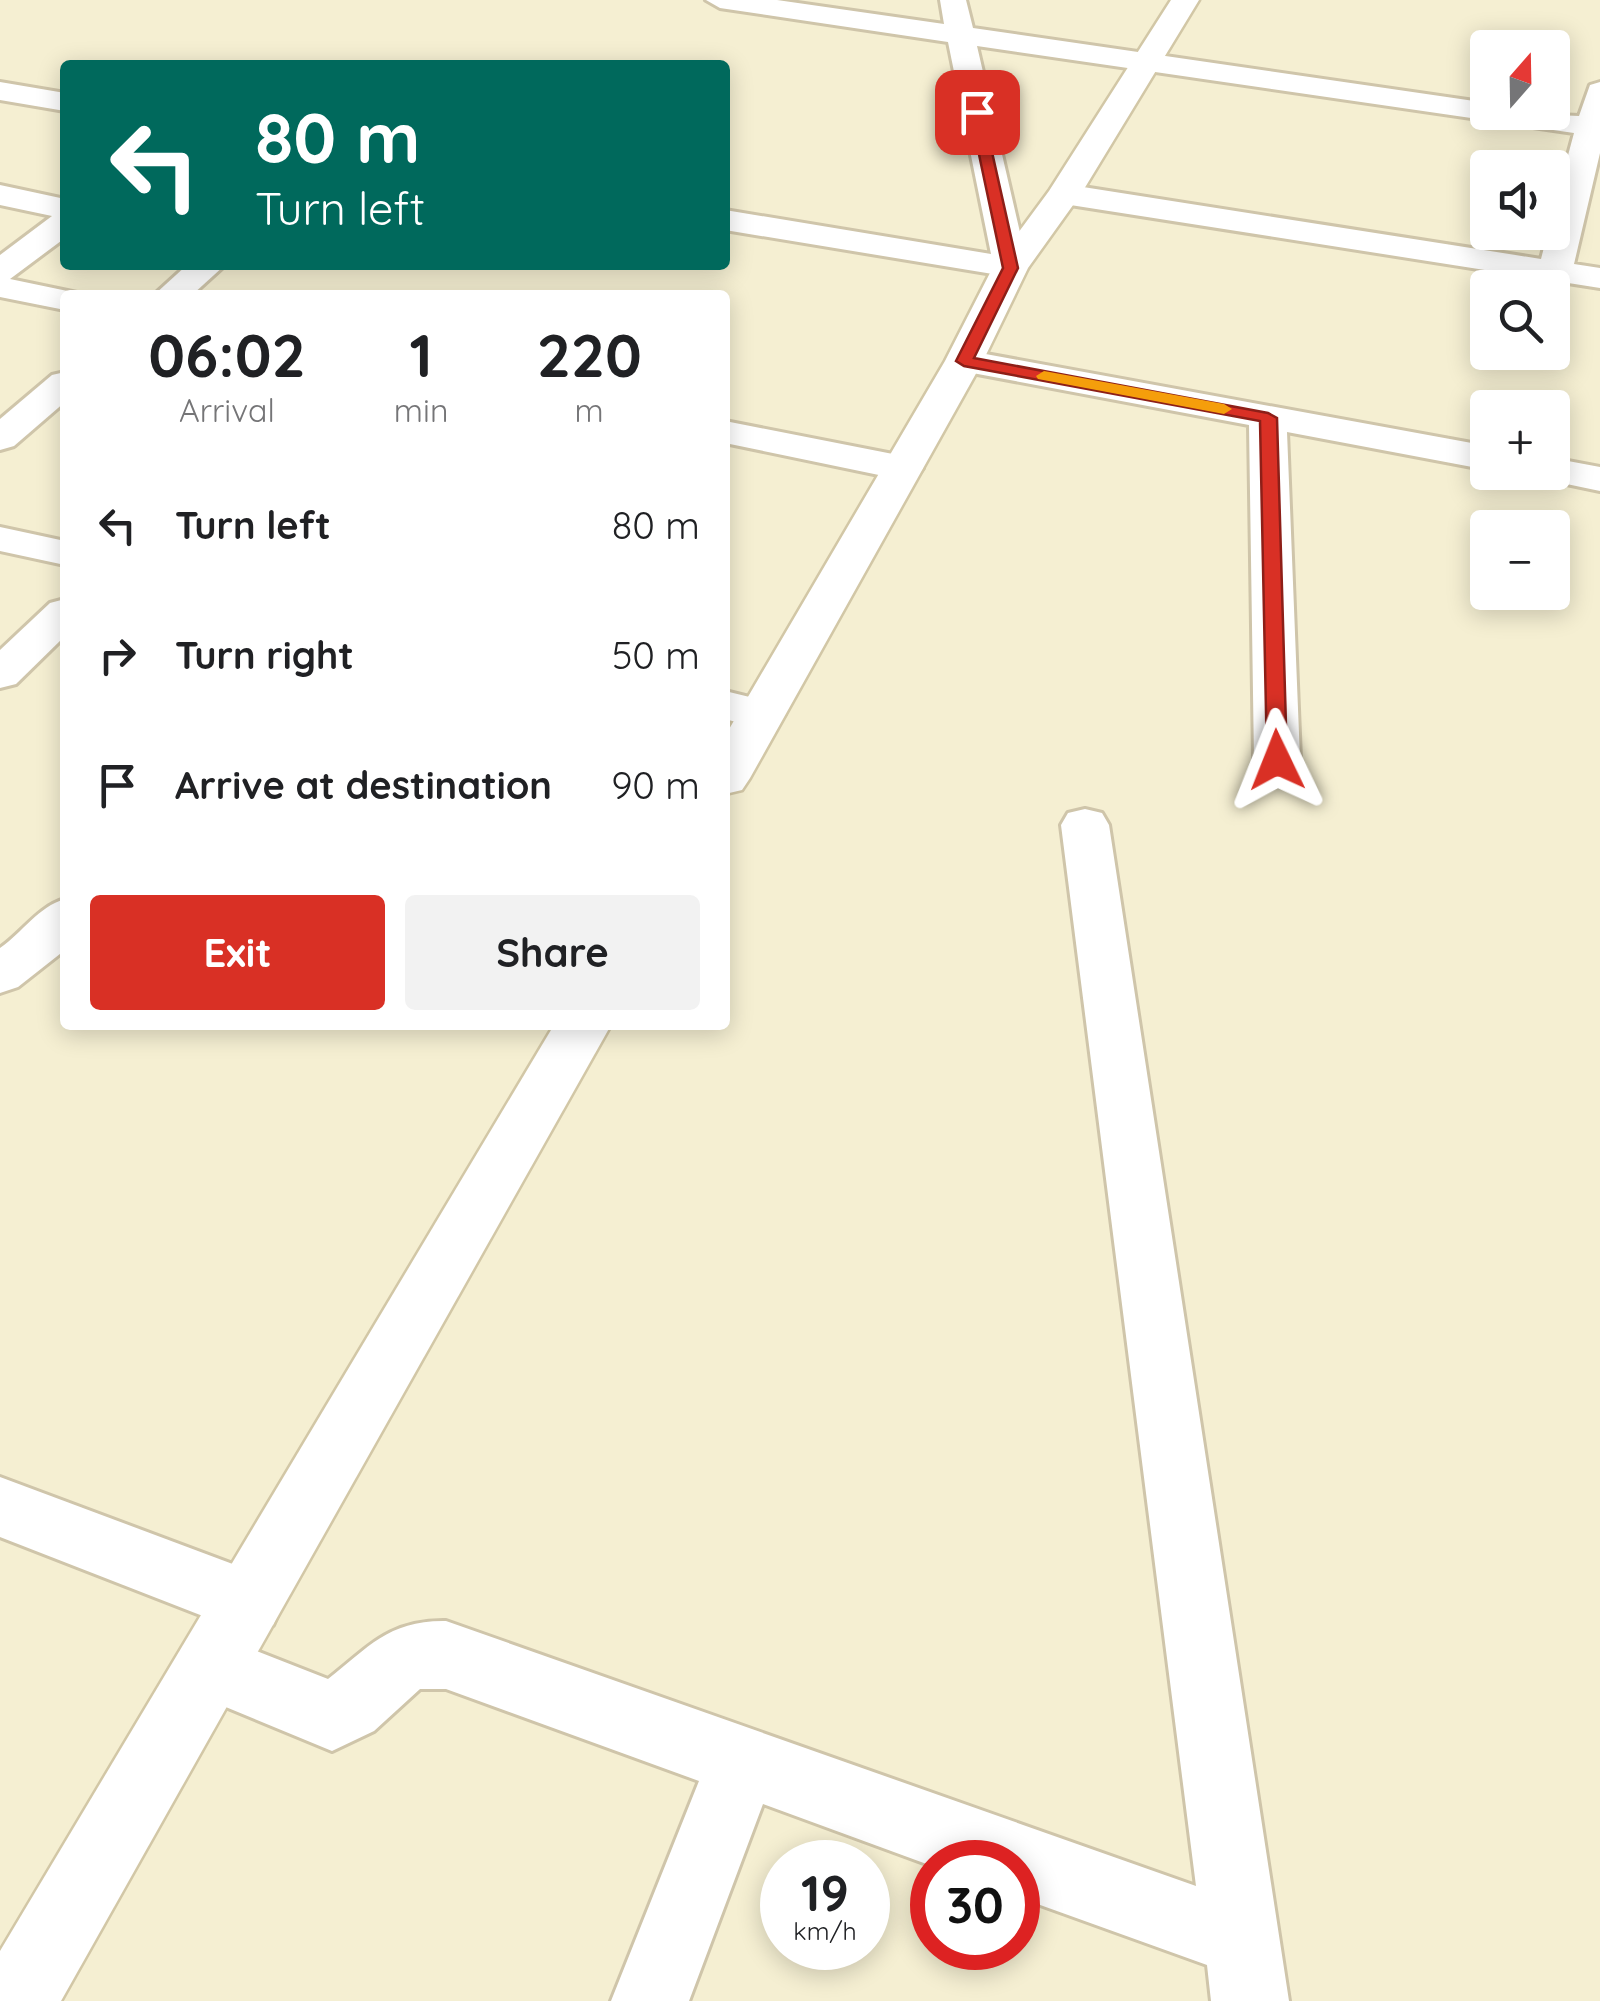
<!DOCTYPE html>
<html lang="en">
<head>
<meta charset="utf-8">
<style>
  body { margin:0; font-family:Quicksand,sans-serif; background:#f2f2f2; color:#202124; height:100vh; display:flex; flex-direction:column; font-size:38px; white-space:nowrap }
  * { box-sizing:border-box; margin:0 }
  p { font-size:32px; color:#757577 }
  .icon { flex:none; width:55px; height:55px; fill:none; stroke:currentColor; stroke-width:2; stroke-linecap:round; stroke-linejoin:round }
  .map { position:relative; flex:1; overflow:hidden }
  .side { position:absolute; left:60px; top:290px; width:670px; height:740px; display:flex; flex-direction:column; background:#fff; border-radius:10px; box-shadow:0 5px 25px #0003 }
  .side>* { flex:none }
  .banner { position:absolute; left:60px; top:60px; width:670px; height:210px; border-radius:10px; box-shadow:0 5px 25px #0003; background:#00695c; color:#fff; overflow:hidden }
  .needle { width:65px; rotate:20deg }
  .fabs { position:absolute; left:1470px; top:30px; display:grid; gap:20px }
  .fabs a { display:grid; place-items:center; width:100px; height:100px; border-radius:10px; background:#fff; box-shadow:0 5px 25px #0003; font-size:50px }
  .speed { position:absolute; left:760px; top:1840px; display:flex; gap:20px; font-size:50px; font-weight:700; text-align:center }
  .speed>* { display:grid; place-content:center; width:130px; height:130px; border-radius:50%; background:#fff; box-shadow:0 5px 25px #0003; line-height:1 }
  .speed small { font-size:25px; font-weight:400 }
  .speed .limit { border:15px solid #d22; background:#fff; color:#111 }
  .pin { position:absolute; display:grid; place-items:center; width:85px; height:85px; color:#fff; margin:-42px; border-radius:20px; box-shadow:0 5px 15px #0006 }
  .me { position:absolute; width:110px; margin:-55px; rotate:358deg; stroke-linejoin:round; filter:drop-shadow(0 0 8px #0008) }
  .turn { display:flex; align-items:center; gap:35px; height:210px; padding:0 30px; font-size:45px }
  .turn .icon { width:130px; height:130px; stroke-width:2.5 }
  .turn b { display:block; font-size:70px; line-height:85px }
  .eta { display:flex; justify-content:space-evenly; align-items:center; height:170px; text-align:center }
  .eta b { font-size:60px; font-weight:700; line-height:70px }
  .action { display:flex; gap:20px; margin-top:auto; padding:20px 30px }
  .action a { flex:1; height:115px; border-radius:10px; background:#d93025; color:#fff; font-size:40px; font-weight:700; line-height:115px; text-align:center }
  .action a+a { background:#f2f2f2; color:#202124 }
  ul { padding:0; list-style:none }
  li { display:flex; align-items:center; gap:30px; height:130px; padding:0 30px }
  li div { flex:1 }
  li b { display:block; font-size:38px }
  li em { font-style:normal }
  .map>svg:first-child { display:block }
  .residential { fill:#f5efd2; fill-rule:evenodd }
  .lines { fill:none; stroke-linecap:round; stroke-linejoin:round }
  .street-casing { stroke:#cfc5aa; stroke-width:6 }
  .secondary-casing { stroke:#d2c7a6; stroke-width:5 }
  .street { fill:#fff; fill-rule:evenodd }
  .secondary { fill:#fff; fill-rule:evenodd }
  .route { fill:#d93025; stroke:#8d1f18; stroke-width:2.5 }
  .slow { fill:#f59e0b }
</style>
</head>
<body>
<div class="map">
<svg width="1600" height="2001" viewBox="0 0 1600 2001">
  <rect width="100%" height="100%" fill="#fdfbe3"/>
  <path class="residential" d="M0 0H1600V2001H0ZM1488 48H1552V112H1488ZM65 65H725V265H65ZM1488 168H1552V232H1488ZM1488 288H1552V352H1488ZM65 295H725V1025H65ZM1488 408H1552V472H1488ZM1488 528H1552V592H1488ZM782 1862H868V1948H782ZM932 1862H1018V1948H932Z"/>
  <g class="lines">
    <g class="street-casing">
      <g id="street">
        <polygon points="706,0 777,0 944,24 940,0 966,0 973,28 1488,103 1488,112 1579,116 1590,85 1600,82 1600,153 1574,264 1600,268 1600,288 1064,204 1053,201 1048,194 1053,187 1064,184 1541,259 1548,232 1552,232 1552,215 1574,133 977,46 1028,267 1023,274 1011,277 725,230 725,210 991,254 948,42 720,8"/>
        <polygon points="0,82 65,93 65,111 0,100"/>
        <polygon points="0,185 65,199 65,238 10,279 77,293 65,295 65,310 0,297 0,255 52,216 0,205"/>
        <polygon points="187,265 225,265 192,295 154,295"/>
        <polygon points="964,350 1488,446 1488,470 1287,432 1300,759 1293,770 1277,774 1261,770 1254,759 1249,425 951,369 946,361 951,353"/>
        <polygon points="65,372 65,402 14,446 0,450 0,419 52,375"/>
        <polygon points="725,421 903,456 917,460 923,468 917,476 903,480 725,443"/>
        <polygon points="1552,458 1600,467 1600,491 1538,478 1534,472 1552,472"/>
        <polygon points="0,527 65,541 65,565 0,551"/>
        <polygon points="65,599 65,636 16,684 0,688 0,650 50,603"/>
        <polygon points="725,691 778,704 785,714 778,724 762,729 725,719"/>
        <path d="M1085 809 1102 813 1109 825 1289 2001H1211L1207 1965 1018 1897V1862H932V1866L763 1804 689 2001H611L699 1781 446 1689H420L374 1731 332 1751 187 1691 176 1667 187 1643 211 1633 328 1679C369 1647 389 1620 446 1621L1196 1886 1061 825 1068 813Z"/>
        <path d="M65 899V950L18 987 0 993V948C23 932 38 907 65 899Z"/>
        <polygon points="0,1477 273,1579 283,1602 273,1625 249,1634 0,1537"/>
      </g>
    </g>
    <g class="secondary-casing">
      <g id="secondary">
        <polygon points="1171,0 1199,0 1081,194 1028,268 983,361 750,778 742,790 725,794 725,736 945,361 993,267 1049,191"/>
        <polygon points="554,1025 611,1025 61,2001 0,2001 0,1951"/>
      </g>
    </g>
    <use href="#street" class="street"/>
    <use href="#secondary" class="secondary"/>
  </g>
  <polygon class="route" points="977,108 983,112 1018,268 974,358 1268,413 1277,418 1287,760 1284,764 1277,766 1267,760 1260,421 964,366 956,361 1003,268 970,112"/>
  <polygon class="slow" points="1044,371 1224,404 1232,409 1224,414 1038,379 1036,376"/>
</svg>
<div class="fabs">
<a><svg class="needle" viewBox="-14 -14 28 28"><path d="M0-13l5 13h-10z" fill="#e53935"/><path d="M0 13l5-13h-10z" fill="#757577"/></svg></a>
<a><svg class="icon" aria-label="sound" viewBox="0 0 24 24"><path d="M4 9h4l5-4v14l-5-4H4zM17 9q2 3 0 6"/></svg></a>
<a><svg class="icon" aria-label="search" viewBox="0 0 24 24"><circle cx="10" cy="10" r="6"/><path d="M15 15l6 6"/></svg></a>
<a>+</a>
<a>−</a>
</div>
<div class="speed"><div>19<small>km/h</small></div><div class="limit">30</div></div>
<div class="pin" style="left:977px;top:112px;background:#d93025"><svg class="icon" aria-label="arrive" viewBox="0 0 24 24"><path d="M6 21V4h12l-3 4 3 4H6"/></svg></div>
<svg class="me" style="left:1277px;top:760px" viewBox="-20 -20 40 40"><path d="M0-17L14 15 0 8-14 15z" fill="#d93025" stroke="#fff" stroke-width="4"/></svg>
<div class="banner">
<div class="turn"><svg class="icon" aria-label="left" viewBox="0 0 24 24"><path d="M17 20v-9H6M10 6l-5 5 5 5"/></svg><div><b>80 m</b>Turn left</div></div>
</div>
<section class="side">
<div class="eta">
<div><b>06:02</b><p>Arrival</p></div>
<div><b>1</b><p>min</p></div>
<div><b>220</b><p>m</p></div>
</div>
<ul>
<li><svg class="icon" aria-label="left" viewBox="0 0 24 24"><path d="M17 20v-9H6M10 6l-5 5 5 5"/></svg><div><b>Turn left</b></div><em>80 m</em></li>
<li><svg class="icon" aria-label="right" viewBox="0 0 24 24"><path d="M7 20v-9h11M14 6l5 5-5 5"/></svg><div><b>Turn right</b></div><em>50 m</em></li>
<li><svg class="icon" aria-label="arrive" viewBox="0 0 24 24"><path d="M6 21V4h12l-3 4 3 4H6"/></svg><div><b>Arrive at destination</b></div><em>90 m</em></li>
</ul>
<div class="action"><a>Exit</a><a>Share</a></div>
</section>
</div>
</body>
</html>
